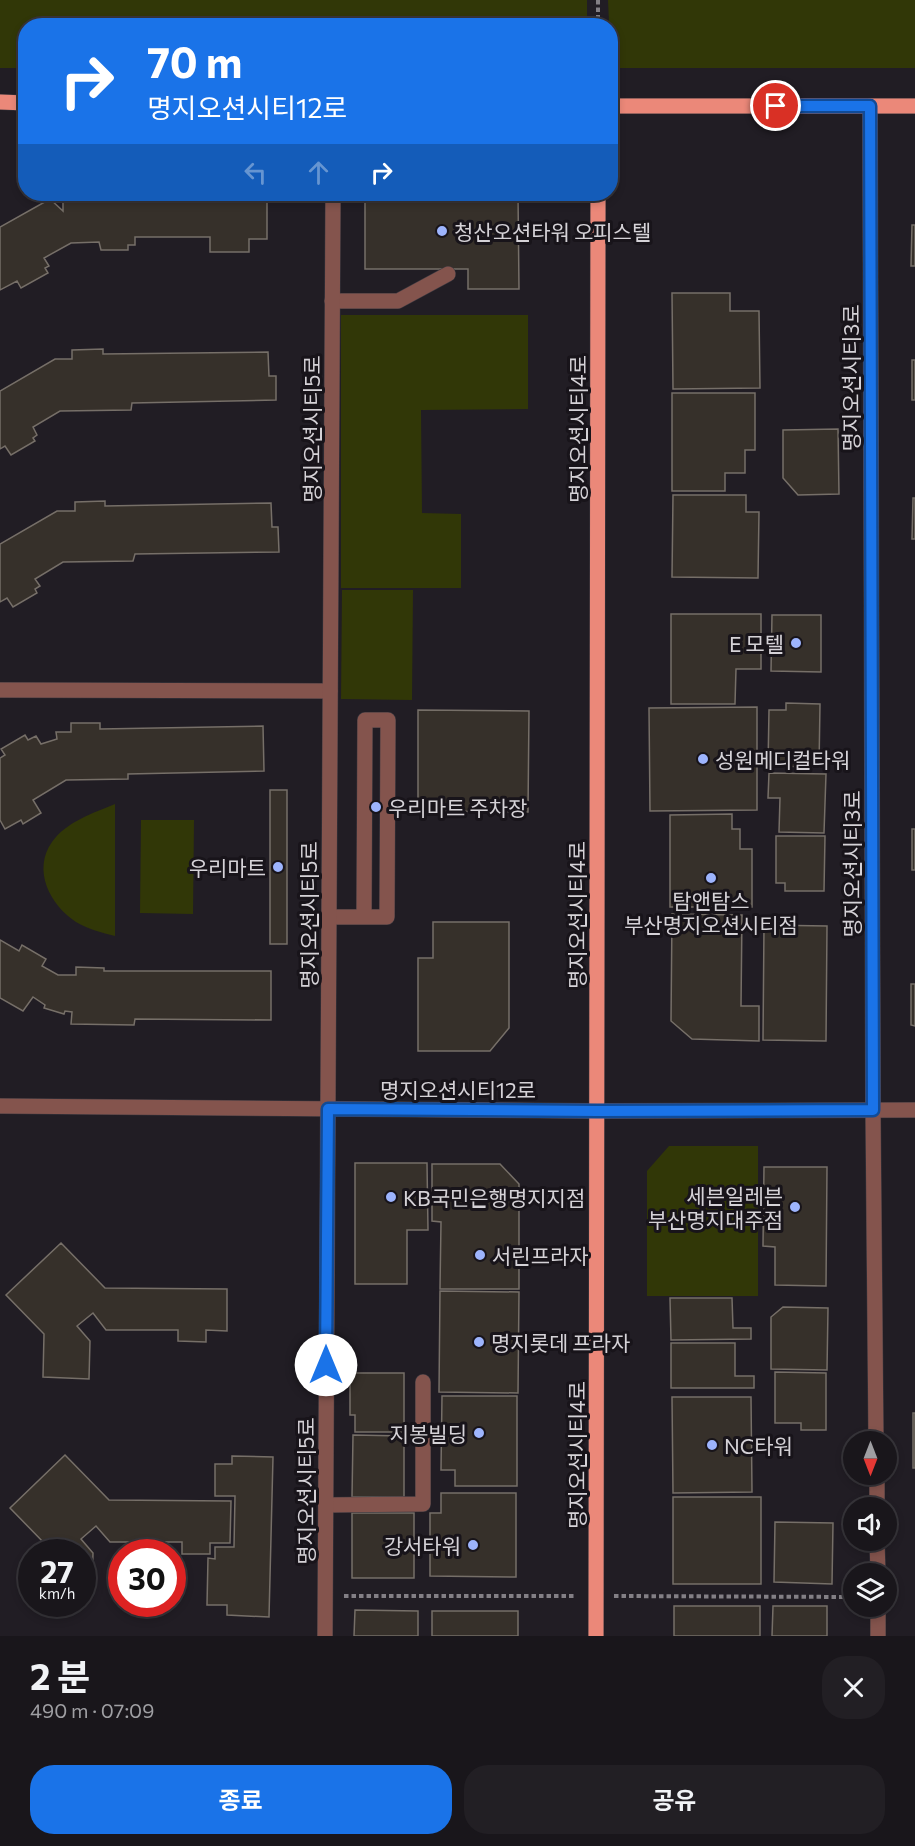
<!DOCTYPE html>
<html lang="ko">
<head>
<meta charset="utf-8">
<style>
  body { margin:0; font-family:Commissioner,"Noto Sans KR",sans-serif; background:#221f24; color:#f1f3f6; height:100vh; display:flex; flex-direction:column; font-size:22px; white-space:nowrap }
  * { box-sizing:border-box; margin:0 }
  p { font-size:20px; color:#9f9fa3 }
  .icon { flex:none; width:33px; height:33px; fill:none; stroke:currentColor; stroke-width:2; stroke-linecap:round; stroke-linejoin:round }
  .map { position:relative; height:1636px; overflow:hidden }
  .sheet { display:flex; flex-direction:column; background:#19161b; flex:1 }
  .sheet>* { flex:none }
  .hud { position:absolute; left:18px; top:18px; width:600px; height:183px; border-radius:24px; box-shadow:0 3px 9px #0003,0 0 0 2px #37353a; background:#1a73e8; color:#fff; overflow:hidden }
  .needle { width:39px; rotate:180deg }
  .controls { position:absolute; left:843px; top:1431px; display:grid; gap:12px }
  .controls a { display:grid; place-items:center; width:54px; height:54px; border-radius:50%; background:#19161b; box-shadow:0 3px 9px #0003,0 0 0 2px #37353a; font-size:30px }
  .speed { position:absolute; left:18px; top:1539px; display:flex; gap:12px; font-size:30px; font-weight:700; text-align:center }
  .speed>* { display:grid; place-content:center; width:78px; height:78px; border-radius:50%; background:#19161b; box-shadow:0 3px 9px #0003,0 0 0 2px #37353a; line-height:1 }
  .speed small { font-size:15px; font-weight:400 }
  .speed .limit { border:9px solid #d22; background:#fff; color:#111 }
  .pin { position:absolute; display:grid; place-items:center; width:51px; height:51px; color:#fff; margin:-26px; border:3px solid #fff; border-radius:50%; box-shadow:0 2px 6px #0007 }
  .me { position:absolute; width:66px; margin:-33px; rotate:0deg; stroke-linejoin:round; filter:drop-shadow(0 0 4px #0008) }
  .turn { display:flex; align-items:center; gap:21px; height:126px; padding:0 30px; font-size:27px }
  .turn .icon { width:78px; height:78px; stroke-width:2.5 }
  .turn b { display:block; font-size:42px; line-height:51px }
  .lanes { display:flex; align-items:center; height:57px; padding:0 30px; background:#0003; justify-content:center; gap:30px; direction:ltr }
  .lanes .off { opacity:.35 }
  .round { display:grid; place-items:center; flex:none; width:63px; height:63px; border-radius:24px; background:#221f24 }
  .head { display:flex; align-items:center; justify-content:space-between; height:102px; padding:0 30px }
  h1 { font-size:36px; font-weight:700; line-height:45px }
  .action { display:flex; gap:12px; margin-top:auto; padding:12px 30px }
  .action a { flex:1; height:69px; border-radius:24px; background:#1a73e8; color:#fff; font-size:24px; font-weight:700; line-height:69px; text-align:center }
  .action a+a { background:#221f24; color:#f1f3f6 }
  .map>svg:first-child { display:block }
  .green { fill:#313707 }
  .building { fill:#36302a; stroke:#766f68; stroke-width:1.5 }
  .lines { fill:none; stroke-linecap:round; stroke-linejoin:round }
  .minor-casing { stroke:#3e3a41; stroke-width:16 }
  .major-casing { stroke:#3e3a41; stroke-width:16 }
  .path { stroke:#837f85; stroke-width:4; stroke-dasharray:4.5 3; stroke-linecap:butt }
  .minor { stroke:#84544d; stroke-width:15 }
  .major { stroke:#eb8879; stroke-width:15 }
  .route-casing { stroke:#114b97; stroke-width:15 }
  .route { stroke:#1a73e8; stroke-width:10 }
  .poi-dot { fill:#9db4fd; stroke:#18141a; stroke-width:2 }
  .labels { text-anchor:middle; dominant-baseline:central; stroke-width:6; stroke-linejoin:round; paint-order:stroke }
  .poi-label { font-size:21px; fill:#d5d2d7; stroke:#18141a; text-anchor:start }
  .street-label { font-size:21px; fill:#d5d2d7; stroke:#18141a }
</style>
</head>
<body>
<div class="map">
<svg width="915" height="1636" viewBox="0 0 915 1636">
  <rect width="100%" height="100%" fill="#211d24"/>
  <g class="green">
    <polygon points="0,0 587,0 587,25 26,26 25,68 0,68"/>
    <polygon points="608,0 915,0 915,68 611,68"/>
    <polygon points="341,315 528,315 528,409 421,410 422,513 461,514 461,588 341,588"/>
    <polygon points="342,590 413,590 412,700 341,699"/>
    <path d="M115 804V936C102 933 88 929 76 922 50 905 32 870 52 842 66 822 93 813 115 804Z"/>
    <polygon points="141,820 194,820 193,914 140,913"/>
    <polygon points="669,1146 758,1146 758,1296 647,1296 647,1171"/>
  </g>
  <g class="building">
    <polygon points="63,194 267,194 267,239 249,239 249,252 210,252 210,237 135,237 135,245 128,245 128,250 101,250 99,242 71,243 44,258 49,266 45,268 48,273 21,288 17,281 0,290 0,227 50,199 63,211"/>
    <polygon points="365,194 518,194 519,289 468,289 468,269 365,269"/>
    <polygon points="912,225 915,225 915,266 911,266"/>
    <polygon points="672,293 730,293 730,311 759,311 760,388 673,389"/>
    <polygon points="103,349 103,354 268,352 269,376 276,376 276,400 132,403 131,410 60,411 33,427 37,435 33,438 35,441 11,455 5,446 0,449 0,391 55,359 72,359 72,350"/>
    <rect x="912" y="360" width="3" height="40"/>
    <polygon points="672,393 755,393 755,450 745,450 745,473 725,473 725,491 672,491"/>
    <polygon points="838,429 839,494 798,495 783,478 783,430"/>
    <polygon points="673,495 746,495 746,512 759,512 758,578 672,577"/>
    <polygon points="913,498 915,498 915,539 912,539"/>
    <polygon points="105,501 105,506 271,503 272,527 278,527 279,552 135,554 133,561 63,562 35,579 40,586 35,589 37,593 13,607 7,598 0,602 0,544 57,511 75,511 75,502"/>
    <polygon points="671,614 761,614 761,669 736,669 735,704 671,704"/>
    <polygon points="772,615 821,615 821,672 771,671"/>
    <polygon points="786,703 820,704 819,767 768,766 769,710 786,710"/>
    <polygon points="757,707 757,810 650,811 649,708"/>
    <polygon points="418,710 529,711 528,812 418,811"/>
    <polygon points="71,723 100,723 100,729 263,726 264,771 128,774 128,779 66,780 33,800 41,813 23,824 21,820 5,829 0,820 0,758 5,755 1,749 25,735 28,740 36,736 41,744 57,739 56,732 71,732"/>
    <polygon points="769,773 826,774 824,833 779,832 780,798 768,798"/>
    <rect x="270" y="790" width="17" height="154"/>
    <polygon points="732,814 732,829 740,829 740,849 752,849 752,907 670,907 670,815"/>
    <rect x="912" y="829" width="3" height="41"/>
    <polygon points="776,836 825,836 824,891 785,891 785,883 776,883"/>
    <polygon points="672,914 742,915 741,1006 759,1006 759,1041 692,1039 671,1021"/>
    <polygon points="433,922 509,922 509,1028 490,1051 418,1051 418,958 433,958"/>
    <polygon points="764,925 827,926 826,1041 763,1040"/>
    <polygon points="0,940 19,951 22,945 46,959 42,966 58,975 76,975 76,967 104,968 104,971 271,971 271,1020 135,1019 134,1025 71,1024 72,1012 65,1011 64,1014 44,1008 45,1005 33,997 23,1011 0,998"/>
    <polygon points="911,984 915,984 915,1026 911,1025"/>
    <polygon points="355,1163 427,1163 428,1230 407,1230 407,1284 355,1284"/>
    <polygon points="432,1164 500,1164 519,1184 519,1289 440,1289 441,1222 432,1221"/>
    <polygon points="764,1167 827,1167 826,1286 775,1285 775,1247 763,1246"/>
    <polygon points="61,1243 105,1288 227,1289 227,1331 206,1330 206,1342 178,1341 178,1330 106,1330 93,1313 77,1326 90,1341 89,1379 43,1377 44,1334 6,1295"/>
    <polygon points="440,1291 519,1292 518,1393 439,1392"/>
    <polygon points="670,1298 732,1298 733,1328 751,1328 751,1339 671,1340"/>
    <polygon points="783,1307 828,1308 827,1370 771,1369 771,1317"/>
    <polygon points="671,1343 735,1343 735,1376 754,1376 754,1388 671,1388"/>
    <polygon points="775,1372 826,1373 826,1430 801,1430 801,1423 775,1423"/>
    <polygon points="350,1373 404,1373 404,1432 355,1432 355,1415 350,1415"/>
    <polygon points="442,1396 517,1396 517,1486 455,1486 455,1470 441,1470"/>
    <polygon points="672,1397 751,1397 752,1492 673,1493"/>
    <rect x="913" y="1413" width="2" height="55"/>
    <polygon points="353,1435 404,1436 404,1497 352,1497"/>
    <polygon points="65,1455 109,1500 231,1501 230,1543 210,1543 210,1554 182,1554 182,1542 110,1542 96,1526 81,1539 93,1553 92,1591 82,1591 82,1552 47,1552 48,1547 10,1508"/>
    <polygon points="232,1456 273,1457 269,1617 227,1615 227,1605 207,1605 208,1558 215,1559 215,1547 234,1547 235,1496 215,1496 215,1464 232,1464"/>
    <polygon points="441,1493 516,1493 516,1577 430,1576 430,1513 441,1513"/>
    <rect x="673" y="1497" width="88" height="87"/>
    <rect x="352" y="1513" width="62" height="65"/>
    <polygon points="775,1522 833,1523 832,1584 774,1582"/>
    <rect x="674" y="1606" width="86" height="30"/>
    <polygon points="773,1606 827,1606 827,1636 772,1636"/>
    <polygon points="355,1610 418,1611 418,1636 354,1636"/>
    <rect x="432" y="1611" width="86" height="25"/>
  </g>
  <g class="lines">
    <g class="minor-casing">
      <g id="minor">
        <polyline points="870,106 873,1110 876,1442"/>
        <polyline points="332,301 398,301 448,274"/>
        <polyline points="0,690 330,691"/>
        <polyline points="329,917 387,917 388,720 365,720 364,917"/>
        <polyline points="0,1106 597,1111 915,1110"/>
        <polyline points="877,1474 877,1508"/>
        <polyline points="326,1505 423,1504 423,1382"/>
        <polyline points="877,1540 878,1574"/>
        <polyline points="878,1606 878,1636"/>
        <polyline points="325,1636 333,194"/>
      </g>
    </g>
    <g class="major-casing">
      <g id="major">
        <polyline points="0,102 26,103"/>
        <polyline points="610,106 915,106"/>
        <polyline points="596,1636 598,194"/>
      </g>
    </g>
    <g class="path">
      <polyline points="598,0 598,26"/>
      <polyline points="344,1596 576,1596"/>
      <polyline points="614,1596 854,1597"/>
    </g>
    <use href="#minor" class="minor"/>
    <use href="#major" class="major"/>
  </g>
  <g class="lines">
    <g class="route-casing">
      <polyline id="route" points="326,1365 328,1109 597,1111 873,1110 870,106 776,106"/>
    </g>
    <use href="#route" class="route"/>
  </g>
  <g class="poi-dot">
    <circle cx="442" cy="231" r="6"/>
    <circle cx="796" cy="643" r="6"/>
    <circle cx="703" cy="759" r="6"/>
    <circle cx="376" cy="807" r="6"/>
    <circle cx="278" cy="867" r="6"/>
    <circle cx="711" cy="878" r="6"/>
    <circle cx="391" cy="1197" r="6"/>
    <circle cx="795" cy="1207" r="6"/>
    <circle cx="480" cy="1255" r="6"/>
    <circle cx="479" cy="1342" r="6"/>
    <circle cx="479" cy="1433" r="6"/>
    <circle cx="712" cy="1445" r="6"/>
    <circle cx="473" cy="1545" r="6"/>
  </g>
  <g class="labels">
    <g class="poi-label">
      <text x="454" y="231">청산오션타워 오피스텔</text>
      <text x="784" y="643" text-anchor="end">E 모텔</text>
      <text x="715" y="759">성원메디컬타워</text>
      <text x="388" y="807">우리마트 주차장</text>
      <text x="266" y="867" text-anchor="end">우리마트</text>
      <text x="711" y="900" text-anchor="middle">탐앤탐스<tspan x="711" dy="24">부산명지오션시티점</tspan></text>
      <text x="783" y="1195" text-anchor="end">세븐일레븐<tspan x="783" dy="24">부산명지대주점</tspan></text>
      <text x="403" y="1197">KB국민은행명지지점</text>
      <text x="492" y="1255">서린프라자</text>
      <text x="491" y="1342">명지롯데 프라자</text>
      <text x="467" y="1433" text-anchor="end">지봉빌딩</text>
      <text x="724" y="1445">NC타워</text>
      <text x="461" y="1545" text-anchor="end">강서타워</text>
    </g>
    <g class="street-label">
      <text transform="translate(850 378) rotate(-90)">명지오션시티3로</text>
      <text transform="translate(311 429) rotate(-90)">명지오션시티5로</text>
      <text transform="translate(577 429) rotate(-90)">명지오션시티4로</text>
      <text transform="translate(851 864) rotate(-90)">명지오션시티3로</text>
      <text transform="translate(308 915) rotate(-90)">명지오션시티5로</text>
      <text transform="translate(576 915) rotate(-90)">명지오션시티4로</text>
      <text x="458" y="1089">명지오션시티12로</text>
      <text transform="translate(576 1455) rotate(-90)">명지오션시티4로</text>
      <text transform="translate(305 1491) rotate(-90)">명지오션시티5로</text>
    </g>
  </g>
</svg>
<div class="controls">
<a><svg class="needle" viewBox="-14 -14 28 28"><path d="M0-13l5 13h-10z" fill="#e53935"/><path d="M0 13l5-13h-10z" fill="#9f9fa3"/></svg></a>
<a><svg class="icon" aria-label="sound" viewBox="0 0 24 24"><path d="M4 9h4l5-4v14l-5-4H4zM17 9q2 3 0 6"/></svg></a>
<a><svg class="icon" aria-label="layers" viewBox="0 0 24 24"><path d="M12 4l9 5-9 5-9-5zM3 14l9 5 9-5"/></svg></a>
</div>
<div class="speed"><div>27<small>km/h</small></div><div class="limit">30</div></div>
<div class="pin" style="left:776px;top:106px;background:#d93025"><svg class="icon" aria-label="arrive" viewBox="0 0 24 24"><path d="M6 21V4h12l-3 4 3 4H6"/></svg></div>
<svg class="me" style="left:326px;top:1365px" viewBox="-20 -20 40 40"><circle r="19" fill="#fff"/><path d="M0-13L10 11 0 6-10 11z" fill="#1a73e8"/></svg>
<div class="hud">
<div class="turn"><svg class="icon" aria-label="right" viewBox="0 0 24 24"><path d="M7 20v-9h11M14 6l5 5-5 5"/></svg><div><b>70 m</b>명지오션시티12로</div></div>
<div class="lanes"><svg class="icon off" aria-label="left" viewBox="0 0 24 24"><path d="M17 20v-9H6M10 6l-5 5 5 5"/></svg><svg class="icon off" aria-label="ahead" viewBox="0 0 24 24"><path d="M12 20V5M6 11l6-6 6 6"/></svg><svg class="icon" aria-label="right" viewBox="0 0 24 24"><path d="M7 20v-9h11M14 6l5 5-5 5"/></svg></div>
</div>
</div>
<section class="sheet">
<div class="head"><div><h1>2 분</h1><p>490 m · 07:09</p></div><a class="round"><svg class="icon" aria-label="close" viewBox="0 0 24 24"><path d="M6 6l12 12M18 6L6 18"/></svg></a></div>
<div class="action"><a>종료</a><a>공유</a></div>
</section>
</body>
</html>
